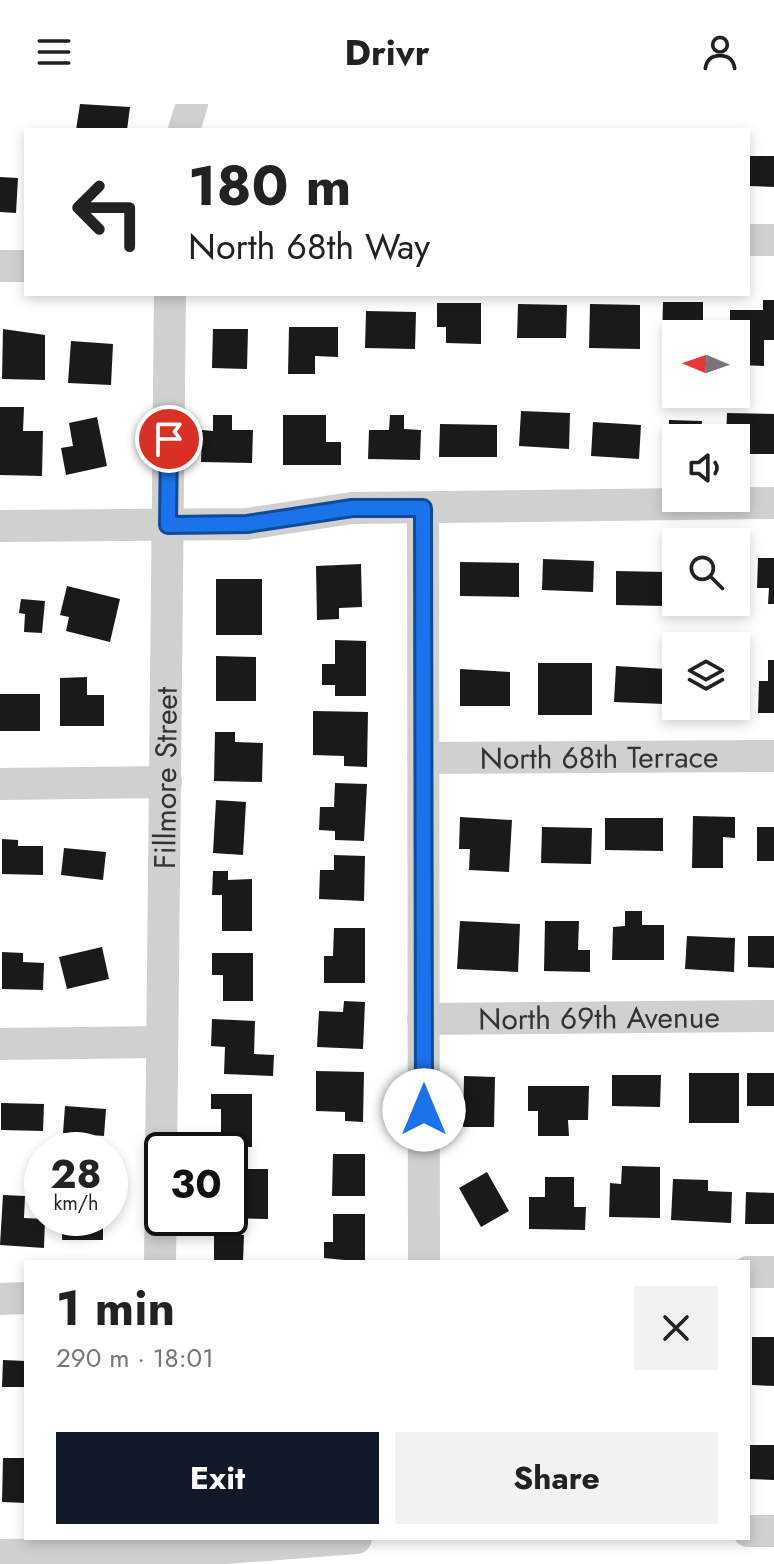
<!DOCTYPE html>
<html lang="en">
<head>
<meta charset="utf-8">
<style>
  body { margin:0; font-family:Jost,sans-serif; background:#f2f2f2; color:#222; height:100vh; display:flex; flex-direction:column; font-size:30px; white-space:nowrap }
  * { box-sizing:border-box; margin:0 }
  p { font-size:26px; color:#767676 }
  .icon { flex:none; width:44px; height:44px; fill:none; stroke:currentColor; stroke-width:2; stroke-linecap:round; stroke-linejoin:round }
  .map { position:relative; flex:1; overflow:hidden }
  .drawer { position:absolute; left:24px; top:1156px; width:726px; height:280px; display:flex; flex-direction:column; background:#fff; border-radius:0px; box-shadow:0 4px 12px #0003 }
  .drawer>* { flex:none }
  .guide { position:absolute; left:24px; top:24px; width:726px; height:168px; border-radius:0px; box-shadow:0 4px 12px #0003; background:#fff; color:#222; overflow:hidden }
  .needle { width:52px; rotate:272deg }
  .tools { position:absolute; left:662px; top:216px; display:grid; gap:16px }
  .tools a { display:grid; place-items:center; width:88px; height:88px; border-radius:0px; background:#fff; box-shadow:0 4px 12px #0003; font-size:40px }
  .speed { position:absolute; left:24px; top:1028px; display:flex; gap:16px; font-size:40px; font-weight:700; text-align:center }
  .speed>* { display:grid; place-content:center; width:104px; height:104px; border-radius:50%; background:#fff; box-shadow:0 4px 12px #0003; line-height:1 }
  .speed small { font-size:20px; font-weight:400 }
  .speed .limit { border:4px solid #111; border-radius:12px; background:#fff; color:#111 }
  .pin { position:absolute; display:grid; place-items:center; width:68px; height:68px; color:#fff; margin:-34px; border:4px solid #fff; border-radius:50%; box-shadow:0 2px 8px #0007 }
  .me { position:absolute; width:88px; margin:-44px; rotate:0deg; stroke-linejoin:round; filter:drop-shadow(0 0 6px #0008) }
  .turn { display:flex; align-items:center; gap:28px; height:168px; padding:0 32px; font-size:36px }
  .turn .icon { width:104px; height:104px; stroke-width:2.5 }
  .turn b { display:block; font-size:56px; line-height:68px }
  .round { display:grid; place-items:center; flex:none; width:84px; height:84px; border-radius:0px; background:#f2f2f2 }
  .overview { display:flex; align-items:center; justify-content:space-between; height:136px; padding:0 32px }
  h1 { font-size:48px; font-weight:700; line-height:60px }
  .action { display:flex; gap:16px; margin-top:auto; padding:16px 32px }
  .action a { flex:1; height:92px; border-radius:0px; background:#111827; color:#fff; font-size:32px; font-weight:700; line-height:92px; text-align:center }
  .action a+a { background:#f2f2f2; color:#222 }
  header { display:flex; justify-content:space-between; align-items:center; height:104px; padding:0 32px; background:#fff; font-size:36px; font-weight:700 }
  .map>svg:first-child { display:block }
  .building { fill:#1a1a1a }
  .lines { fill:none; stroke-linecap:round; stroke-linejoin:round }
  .minor { stroke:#d0d0d0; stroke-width:32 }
  .route-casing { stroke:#114b97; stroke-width:20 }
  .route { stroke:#1a73e8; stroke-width:14 }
  .labels { text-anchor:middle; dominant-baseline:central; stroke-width:8; stroke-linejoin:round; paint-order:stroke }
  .street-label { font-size:30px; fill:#333; stroke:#fff }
</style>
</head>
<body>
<header><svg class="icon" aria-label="menu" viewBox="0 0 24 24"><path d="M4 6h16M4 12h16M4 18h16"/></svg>Drivr<svg class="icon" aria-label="person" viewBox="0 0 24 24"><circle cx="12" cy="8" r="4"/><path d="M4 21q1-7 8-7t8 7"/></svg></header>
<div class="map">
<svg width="774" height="1460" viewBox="0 0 774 1460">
  <rect width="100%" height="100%" fill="#fff"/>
  <g class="building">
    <polygon points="80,0 130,3 127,26 76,26"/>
    <polygon points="748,52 774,52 774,83 748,82"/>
    <polygon points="0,73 18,74 16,109 0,108"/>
    <polygon points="763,196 774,196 774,236 764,236 764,262 740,261 736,230 730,230 730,206 763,206"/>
    <polygon points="663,198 703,198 703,230 676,230 676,237 662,237"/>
    <polygon points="437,199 481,199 481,240 446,239 446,223 437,223"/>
    <polygon points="518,200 567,201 566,234 517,234"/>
    <polygon points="590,200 640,201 640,245 589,244"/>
    <polygon points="366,207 416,208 415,245 365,244"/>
    <polygon points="289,223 338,223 338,253 315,252 315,270 288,270"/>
    <polygon points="3,225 45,231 45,276 2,275"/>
    <polygon points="213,225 248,225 247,265 212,264"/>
    <polygon points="71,237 113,240 111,281 68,279"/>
    <polygon points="0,303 24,303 23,327 43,327 42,372 0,371"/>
    <polygon points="521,307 570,309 569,345 519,342"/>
    <polygon points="727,309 774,310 774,350 736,350 736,334 726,334"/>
    <polygon points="213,311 232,311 232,326 253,326 252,359 201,358 202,326 213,327"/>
    <polygon points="283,311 326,311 326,338 341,338 341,361 283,361"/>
    <polygon points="390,311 404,311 404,325 421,326 420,356 368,355 369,326 389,326"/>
    <polygon points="97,313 107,362 66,371 61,344 73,342 69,319"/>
    <polygon points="669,316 702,317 701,330 713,330 713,334 676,334 676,352 669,352"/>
    <polygon points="593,318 641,321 639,355 591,352"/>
    <polygon points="440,320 497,321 497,353 439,353"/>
    <polygon points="758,454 774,454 774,500 768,500 769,484 757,484"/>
    <polygon points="543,455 594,457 593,488 542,486"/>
    <polygon points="460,458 519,459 519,493 460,492"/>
    <polygon points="361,460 362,503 339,504 339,515 317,516 316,462"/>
    <polygon points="616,467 666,468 666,502 616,501"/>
    <rect x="216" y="475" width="46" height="56"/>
    <polygon points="67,482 120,495 110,538 66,527 69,513 60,511"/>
    <polygon points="21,495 45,497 42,529 24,528 25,510 19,509"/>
    <polygon points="335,536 366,537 366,592 335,592 335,581 322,581 322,560 335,560"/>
    <polygon points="216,552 256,553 256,597 216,597"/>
    <polygon points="768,556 774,556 774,609 758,609 759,577 768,577"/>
    <rect x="538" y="559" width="54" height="52"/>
    <polygon points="616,562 666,565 664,600 614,598"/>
    <polygon points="460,565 510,568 510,602 460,602"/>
    <polygon points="87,573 87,591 104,591 104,622 60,622 60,574"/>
    <rect x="0" y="590" width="40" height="37"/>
    <rect x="689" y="602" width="48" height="5"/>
    <polygon points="313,607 368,608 367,663 344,662 344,652 313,651"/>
    <polygon points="215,628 235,628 235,638 263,639 262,678 214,677"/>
    <polygon points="335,679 367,680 364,737 335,736 335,727 319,726 320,703 334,703"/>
    <polygon points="216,696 246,698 243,751 213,749"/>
    <polygon points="693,712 735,713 735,734 723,733 723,764 692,764"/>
    <polygon points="460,713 512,716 509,768 469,766 470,745 459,745"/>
    <polygon points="605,714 663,714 663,747 605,746"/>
    <polygon points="542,723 592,724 591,760 541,759"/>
    <rect x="757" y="723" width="17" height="34"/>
    <polygon points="2,735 18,736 18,742 43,742 43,771 2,770"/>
    <polygon points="64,744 106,748 103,776 61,771"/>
    <polygon points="334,751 365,752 364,797 319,795 320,766 334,766"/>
    <polygon points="213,767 228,767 228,776 252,775 252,827 222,827 222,791 212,791"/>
    <polygon points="625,807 642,807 642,821 664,821 664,856 612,856 613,823 625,822"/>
    <polygon points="460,817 520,820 518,868 457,865"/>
    <polygon points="545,817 579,817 578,846 590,846 590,868 544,867"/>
    <polygon points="334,824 365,824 365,879 324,879 324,852 333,852"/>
    <polygon points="687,832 735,834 734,868 685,865"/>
    <polygon points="748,832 774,832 774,864 748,863"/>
    <polygon points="102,843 109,875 67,885 59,853"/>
    <polygon points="2,848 23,849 23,858 44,859 43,886 2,885"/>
    <polygon points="212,849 253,849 253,897 223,897 223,871 212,871"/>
    <polygon points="344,897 365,898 363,945 317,943 319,907 343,908"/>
    <polygon points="212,915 255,917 254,950 274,951 273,972 224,970 225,943 211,942"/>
    <polygon points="316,967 364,968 363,1018 345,1017 345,1008 316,1007"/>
    <rect x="689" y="969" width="50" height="50"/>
    <rect x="747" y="969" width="27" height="33"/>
    <polygon points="612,971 661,971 660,1003 612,1002"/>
    <polygon points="464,972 495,973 494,1023 463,1023"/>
    <polygon points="528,982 589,982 588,1016 568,1016 569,1032 538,1032 538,1007 528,1007"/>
    <polygon points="211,990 252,990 252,1043 221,1043 221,1005 211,1005"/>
    <polygon points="1,999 44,1000 43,1027 1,1026"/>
    <polygon points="65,1002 106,1005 104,1032 63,1029"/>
    <polygon points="333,1050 365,1050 365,1092 332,1092"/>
    <polygon points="622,1062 660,1063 660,1114 609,1113 610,1079 621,1080"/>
    <polygon points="230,1065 268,1065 268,1115 230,1114"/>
    <polygon points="487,1068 509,1107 481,1123 459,1084"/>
    <polygon points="545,1073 574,1073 574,1103 586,1103 585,1126 529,1125 529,1093 545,1093"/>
    <polygon points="673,1075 708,1076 708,1087 732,1088 731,1119 671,1116"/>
    <polygon points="746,1088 774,1089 774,1120 745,1120"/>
    <polygon points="3,1091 25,1092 24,1114 45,1115 44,1144 0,1141"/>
    <polygon points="333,1110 365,1110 365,1158 324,1154 324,1138 333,1138"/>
    <rect x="62" y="1114" width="41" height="22"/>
    <polygon points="214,1131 244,1131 243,1158 214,1158"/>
    <polygon points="752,1233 774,1233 774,1282 752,1281"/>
    <polygon points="3,1256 26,1257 26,1283 2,1283"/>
    <polygon points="748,1341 774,1341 774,1376 748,1375"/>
    <polygon points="3,1354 26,1354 26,1399 2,1398"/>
  </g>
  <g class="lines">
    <g class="minor">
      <polyline points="184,26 192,0"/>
      <polyline points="748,136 774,136"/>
      <polyline points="0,162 26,162"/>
      <polyline points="423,404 424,1158"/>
      <polyline points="0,422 247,420 352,404 774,399"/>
      <path id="s1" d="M423 654 774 652"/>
      <polyline points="0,680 166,678"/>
      <path id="s2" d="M423 915 774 912"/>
      <polyline points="0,940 162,938"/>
      <path id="s3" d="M160 1158 170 190"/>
      <polyline points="748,1168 774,1168"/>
      <polyline points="0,1195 26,1194"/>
      <polyline points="748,1427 774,1427"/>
      <polyline points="0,1451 161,1449 356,1434"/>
    </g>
  </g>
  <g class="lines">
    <g class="route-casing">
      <polyline id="route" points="169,335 168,421 247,420 352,404 423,404 424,1006"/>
    </g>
    <use href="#route" class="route"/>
  </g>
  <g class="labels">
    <g class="street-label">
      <text stroke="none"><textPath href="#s1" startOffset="176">North 68th Terrace</textPath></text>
      <text stroke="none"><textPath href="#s3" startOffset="484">Fillmore Street</textPath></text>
      <text stroke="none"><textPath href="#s2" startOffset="176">North 69th Avenue</textPath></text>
    </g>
  </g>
</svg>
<div class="tools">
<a><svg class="needle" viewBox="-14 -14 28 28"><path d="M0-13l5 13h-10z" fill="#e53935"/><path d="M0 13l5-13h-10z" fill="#767676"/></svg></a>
<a><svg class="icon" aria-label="sound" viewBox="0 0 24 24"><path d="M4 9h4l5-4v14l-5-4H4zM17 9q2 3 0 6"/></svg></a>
<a><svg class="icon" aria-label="search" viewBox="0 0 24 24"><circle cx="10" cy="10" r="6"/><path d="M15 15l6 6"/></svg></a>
<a><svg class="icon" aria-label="layers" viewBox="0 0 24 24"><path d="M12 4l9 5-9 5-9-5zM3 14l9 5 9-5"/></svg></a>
</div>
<div class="speed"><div>28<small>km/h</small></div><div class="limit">30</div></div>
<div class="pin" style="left:169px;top:335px;background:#d93025"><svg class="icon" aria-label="arrive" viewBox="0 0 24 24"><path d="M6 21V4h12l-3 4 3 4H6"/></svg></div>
<svg class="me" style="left:424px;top:1006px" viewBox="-20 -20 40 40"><circle r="19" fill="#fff"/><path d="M0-13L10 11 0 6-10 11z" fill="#1a73e8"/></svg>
<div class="guide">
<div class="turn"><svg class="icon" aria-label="left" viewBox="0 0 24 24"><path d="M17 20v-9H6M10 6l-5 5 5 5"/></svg><div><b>180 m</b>North 68th Way</div></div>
</div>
<section class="drawer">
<div class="overview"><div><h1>1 min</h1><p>290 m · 18:01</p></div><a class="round"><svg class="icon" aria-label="close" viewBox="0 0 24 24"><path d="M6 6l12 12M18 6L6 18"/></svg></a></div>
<div class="action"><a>Exit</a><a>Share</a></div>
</section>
</div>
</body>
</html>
